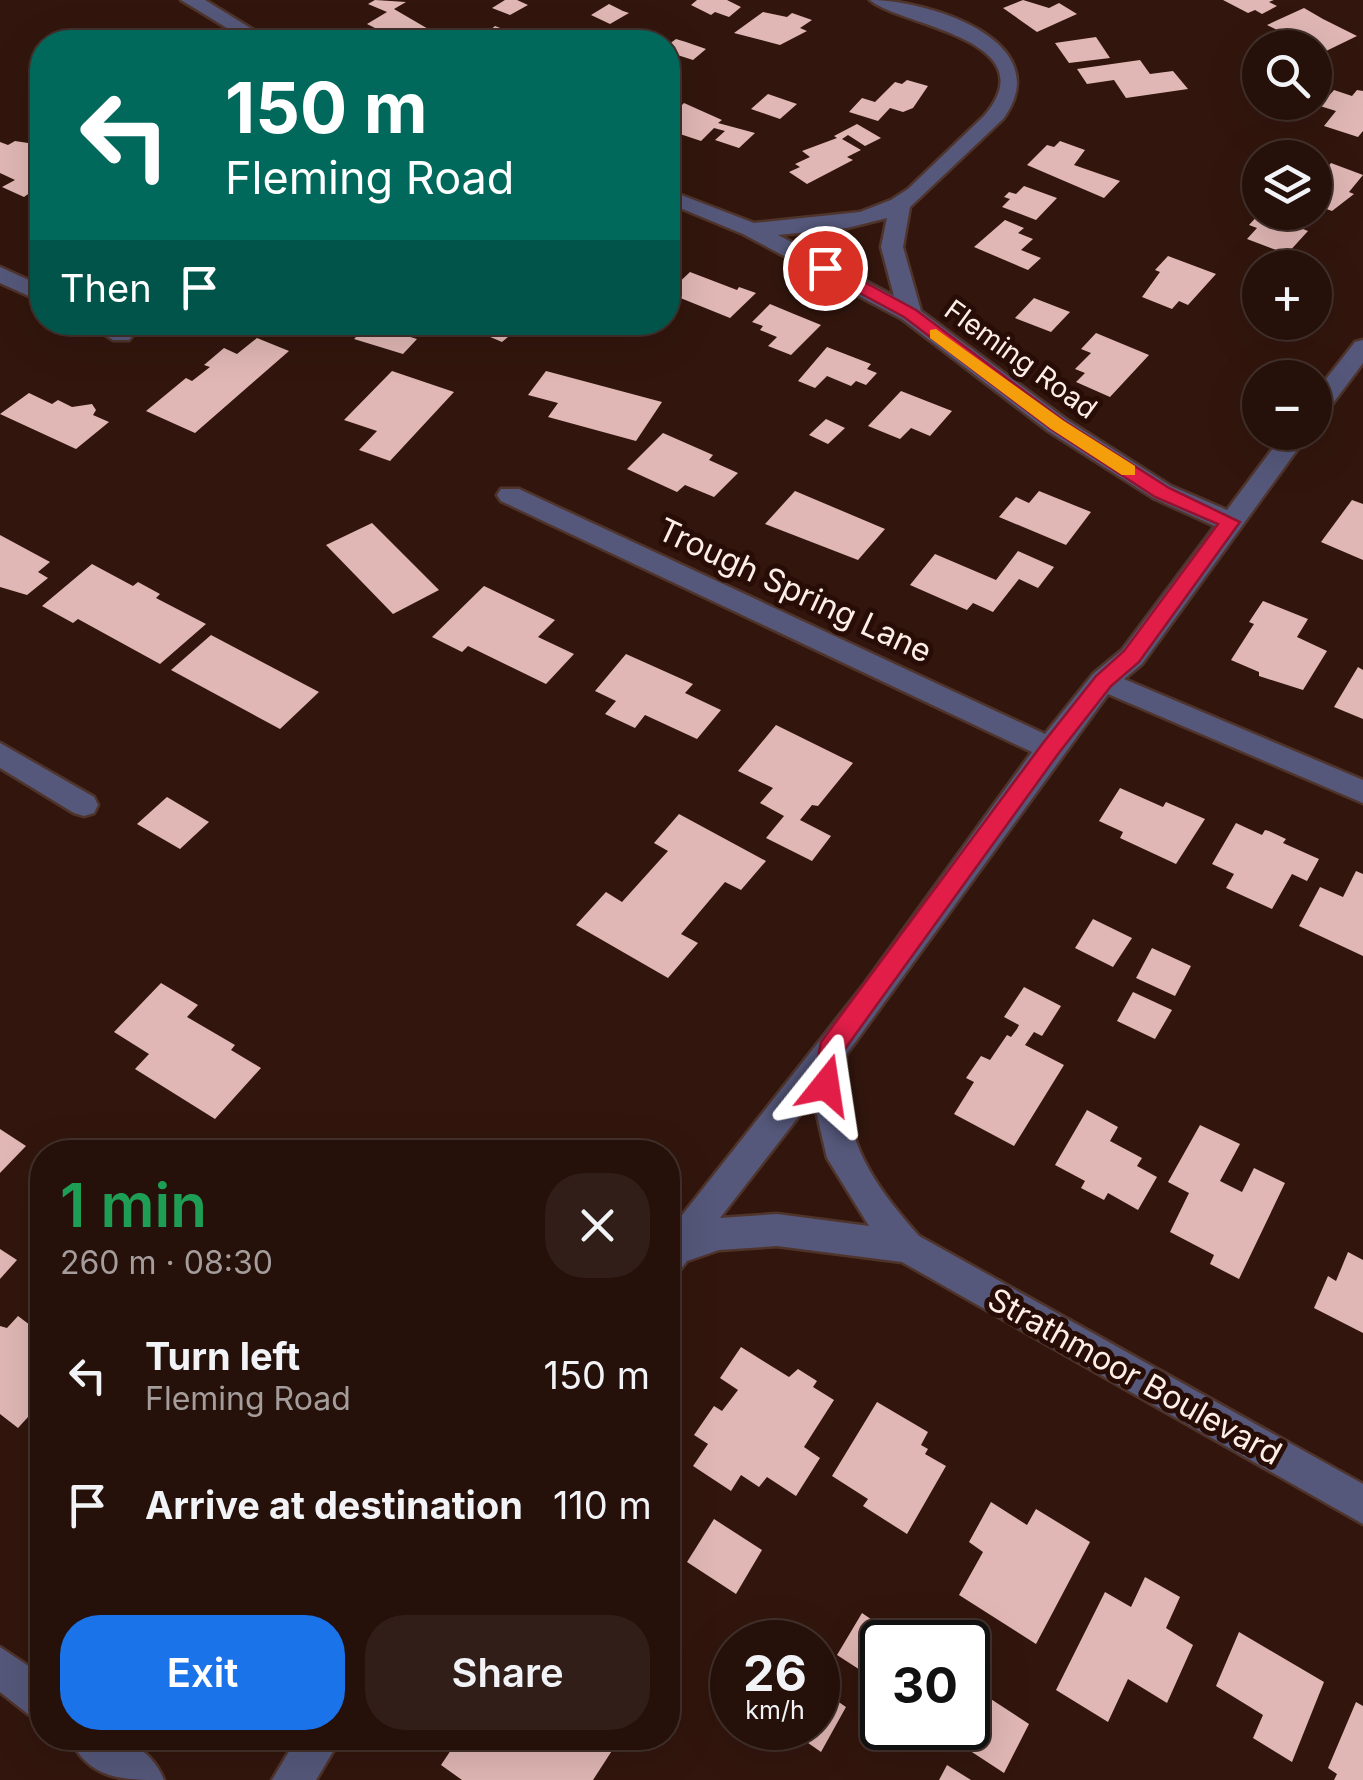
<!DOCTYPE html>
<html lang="en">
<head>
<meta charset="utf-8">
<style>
  body { margin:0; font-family:Inter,sans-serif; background:#321e18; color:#f1f3f6; height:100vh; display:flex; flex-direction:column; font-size:38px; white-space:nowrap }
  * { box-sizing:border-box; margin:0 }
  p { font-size:32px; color:#a49d9c }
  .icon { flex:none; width:55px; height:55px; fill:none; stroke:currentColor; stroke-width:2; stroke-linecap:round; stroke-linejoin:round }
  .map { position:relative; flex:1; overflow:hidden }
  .drawer { position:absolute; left:30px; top:1140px; width:650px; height:610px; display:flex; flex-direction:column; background:#26100a; border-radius:40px; box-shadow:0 10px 40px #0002,0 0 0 2px #42302b }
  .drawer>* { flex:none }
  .top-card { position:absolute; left:30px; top:30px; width:650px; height:305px; border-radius:40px; box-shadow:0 10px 40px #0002,0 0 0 2px #42302b; background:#00695c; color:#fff; overflow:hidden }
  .buttons { position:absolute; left:1242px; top:30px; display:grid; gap:20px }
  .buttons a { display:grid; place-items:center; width:90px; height:90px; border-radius:50%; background:#26100a; box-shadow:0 10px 40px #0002,0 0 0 2px #42302b; font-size:50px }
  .speed { position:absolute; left:710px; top:1620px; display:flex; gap:20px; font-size:50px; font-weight:700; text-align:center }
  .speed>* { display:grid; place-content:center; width:130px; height:130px; border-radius:50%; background:#26100a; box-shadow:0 10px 40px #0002,0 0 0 2px #42302b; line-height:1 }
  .speed small { font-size:25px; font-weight:400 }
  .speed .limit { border:5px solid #111; border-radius:15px; background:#fff; color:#111 }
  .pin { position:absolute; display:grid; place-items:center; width:85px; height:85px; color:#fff; margin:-42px; border:5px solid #fff; border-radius:50%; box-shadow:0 2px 10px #0007 }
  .me { position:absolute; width:110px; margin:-55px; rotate:15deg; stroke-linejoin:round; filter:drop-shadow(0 0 8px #0008) }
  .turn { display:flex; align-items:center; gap:35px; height:210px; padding:0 30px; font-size:45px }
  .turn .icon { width:130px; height:130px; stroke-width:2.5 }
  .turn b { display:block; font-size:70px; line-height:85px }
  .then { display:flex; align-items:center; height:95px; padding:0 30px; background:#0003; gap:20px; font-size:38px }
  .round { display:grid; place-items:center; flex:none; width:105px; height:105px; border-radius:40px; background:#321e18 }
  .summary { display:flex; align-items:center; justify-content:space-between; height:170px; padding:0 30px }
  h1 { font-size:60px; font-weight:600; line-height:75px; color:#1e9e55 }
  .cta { display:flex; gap:20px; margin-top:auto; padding:20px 30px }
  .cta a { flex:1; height:115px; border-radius:40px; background:#1a73e8; color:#fff; font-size:40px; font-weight:600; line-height:115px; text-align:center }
  .cta a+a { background:#321e18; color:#f1f3f6 }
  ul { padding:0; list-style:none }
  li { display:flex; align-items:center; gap:30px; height:130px; padding:0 30px }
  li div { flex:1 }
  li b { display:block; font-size:38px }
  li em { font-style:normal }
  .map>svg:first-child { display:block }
  .building { fill:#e0b7b4 }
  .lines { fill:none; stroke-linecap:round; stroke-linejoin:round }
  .street-casing { stroke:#4f342c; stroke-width:5 }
  .street { fill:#56587b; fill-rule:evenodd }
  .route { fill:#e11d48; stroke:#92132f; stroke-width:2.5 }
  .slow { fill:#f59e0b }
  .labels { text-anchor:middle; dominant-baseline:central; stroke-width:10; stroke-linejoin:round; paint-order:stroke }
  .far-street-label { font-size:28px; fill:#feeee8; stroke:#270d05 }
  .street-label { font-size:32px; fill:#feeee8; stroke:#270d05 }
</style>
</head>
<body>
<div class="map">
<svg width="1363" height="1780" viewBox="0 0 1363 1780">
  <rect width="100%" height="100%" fill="#32160d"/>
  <g class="building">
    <polygon points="375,0 406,2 394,9 430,30 418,37 409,33 402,38 377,31 379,30 367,24 387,12 368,4"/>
    <polygon points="505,0 517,0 528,5 510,15 492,8"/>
    <polygon points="697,0 727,0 741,7 729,17 715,12 711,15 691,5"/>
    <polygon points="1023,0 1049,8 1059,3 1077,14 1037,32 1003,8"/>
    <polygon points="1223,0 1274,0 1269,2 1277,6 1262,14 1255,10 1248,13"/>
    <polygon points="609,4 623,11 629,13 610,24 591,15"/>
    <polygon points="1304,8 1323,19 1357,36 1320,54 1315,48 1267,25"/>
    <polygon points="763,12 787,17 792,13 812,20 800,28 807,31 780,45 734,33"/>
    <polygon points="495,26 513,33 499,42 457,42 480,28 489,31"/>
    <polygon points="1096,37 1110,58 1069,63 1055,43"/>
    <polygon points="676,39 686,42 706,49 693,60 668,52 668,45"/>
    <polygon points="1140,60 1150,74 1173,71 1188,89 1126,98 1114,80 1087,84 1077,69"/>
    <polygon points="907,80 928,86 913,108 903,112 890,108 878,121 849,112 862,98 875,102 895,82 902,84"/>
    <polygon points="1334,90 1352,96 1357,90 1363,91 1363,131 1358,137 1324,126 1336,111 1320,106"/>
    <polygon points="768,94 797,104 780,119 751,109"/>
    <polygon points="684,103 722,120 718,123 755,133 739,148 715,140 725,131 714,128 701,141 668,130 668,119"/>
    <polygon points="857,124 881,138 865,146 848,135 842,139 861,150 847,157 853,160 807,184 789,172 800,167 795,164 810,157 802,151 837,138 834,136"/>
    <polygon points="15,141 28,143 42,152 42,184 24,197 2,187 15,180 0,173 0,142 8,145"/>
    <polygon points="1060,141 1085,150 1074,165 1120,181 1104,198 1027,165 1047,145 1054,147"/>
    <polygon points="1331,163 1363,175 1349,192 1354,194 1332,211 1315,205 1315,167 1327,168"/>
    <polygon points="1024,186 1057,198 1036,220 1002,207 1010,199 1004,197 1009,192 1016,194"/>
    <polygon points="1261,212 1304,212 1293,225 1308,231 1287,254 1247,239 1257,228 1249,225"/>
    <polygon points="1005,220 1024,228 1018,233 1033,239 1021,250 1041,258 1028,270 974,247"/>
    <polygon points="1168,256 1216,274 1188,305 1179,301 1172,309 1142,297 1160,272 1155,270"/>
    <polygon points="690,272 737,290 739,287 756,293 730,318 668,293"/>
    <polygon points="1034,298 1070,312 1051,332 1015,318"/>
    <polygon points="770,304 794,314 821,325 791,355 768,346 777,337 760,330 763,326 752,322"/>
    <polygon points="475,322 517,322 522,325 502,342 469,328"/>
    <polygon points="369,324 397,333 417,339 403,354 354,339"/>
    <polygon points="1096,333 1149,355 1110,397 1076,382 1085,373 1075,369 1091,353 1081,349"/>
    <polygon points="257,338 289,351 195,433 146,411 186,378 192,381 210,367 204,365 224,348 237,354"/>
    <polygon points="827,347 871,364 867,369 877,373 866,385 856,381 851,386 827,376 815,388 798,381"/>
    <polygon points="392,371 454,392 390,461 359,450 377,431 344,420"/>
    <polygon points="546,371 662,402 636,441 548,417 558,403 528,395"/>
    <polygon points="901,391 952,411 930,436 911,428 900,439 868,426"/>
    <polygon points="29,393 52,404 58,400 72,407 92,404 96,410 93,415 109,422 76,449 0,414"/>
    <polygon points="826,419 845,428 828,444 809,435"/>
    <polygon points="663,433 713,455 709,460 738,473 714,497 685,485 677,492 627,469"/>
    <polygon points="795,491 885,529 858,560 765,524"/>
    <polygon points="1039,491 1091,512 1066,545 999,517 1016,497 1029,503"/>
    <polygon points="1352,500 1363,504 1363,560 1321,542"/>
    <polygon points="372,523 439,590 393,614 326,545"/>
    <polygon points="0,535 50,562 38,572 48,578 27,595 0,587"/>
    <polygon points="1018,551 1054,567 1038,588 1019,579 993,612 973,603 967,610 910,585 935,554 996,580"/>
    <polygon points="92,564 133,586 138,582 160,594 156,598 206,624 160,664 78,619 73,623 42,606"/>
    <polygon points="484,586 555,620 538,637 574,654 546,684 468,646 462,652 432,637"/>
    <polygon points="1263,601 1308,619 1297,637 1327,651 1303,690 1259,676 1259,672 1231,660 1254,624 1249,622"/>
    <polygon points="211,635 319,692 280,729 171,670"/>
    <polygon points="626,654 693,684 685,693 721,710 697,739 645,715 635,728 605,714 616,701 595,691"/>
    <polygon points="1358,667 1363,670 1363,719 1334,707"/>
    <polygon points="776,725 853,763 818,806 812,805 800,820 831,836 812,861 766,838 784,816 760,803 773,788 738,771"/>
    <polygon points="1120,788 1163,807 1166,802 1205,819 1176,864 1120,838 1123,832 1099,821"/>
    <polygon points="167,797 209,822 180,849 137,824"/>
    <polygon points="679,814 766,861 741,890 725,882 681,934 698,943 668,978 576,925 606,892 622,902 668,851 654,843"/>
    <polygon points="1236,823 1262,835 1265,830 1269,831 1286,839 1283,843 1319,859 1307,881 1292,874 1272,909 1226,888 1234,874 1212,864"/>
    <polygon points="1356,871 1363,874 1363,956 1299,926 1320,887 1343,897"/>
    <polygon points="1093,919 1132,938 1113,967 1075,948"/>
    <polygon points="1152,948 1191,966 1175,996 1136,978"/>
    <polygon points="161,983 198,1005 187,1017 235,1045 231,1050 261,1068 215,1119 135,1069 149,1054 114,1032"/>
    <polygon points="1024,987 1061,1006 1042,1036 1034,1032 1025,1045 1064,1065 1014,1146 954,1114 974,1082 966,1078 981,1056 990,1060 1007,1035 1011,1037 1017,1029 1019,1025 1004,1017"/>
    <polygon points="1133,992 1172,1010 1155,1039 1117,1021"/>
    <polygon points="1087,1110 1118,1127 1110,1141 1142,1158 1137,1166 1157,1177 1138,1210 1108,1193 1104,1200 1081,1188 1085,1181 1055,1165"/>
    <polygon points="1200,1125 1240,1144 1220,1181 1242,1192 1254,1168 1285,1183 1239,1279 1210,1264 1214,1255 1170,1232 1189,1193 1168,1182"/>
    <polygon points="0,1129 26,1146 0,1173"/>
    <polygon points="0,1249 17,1260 0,1279"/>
    <polygon points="1348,1252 1363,1260 1363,1333 1314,1308 1328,1276 1336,1281"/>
    <polygon points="18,1316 42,1334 32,1344 42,1351 42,1428 28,1417 18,1428 0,1414 0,1326 7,1328"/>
    <polygon points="741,1347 789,1377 798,1369 817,1381 813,1387 834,1400 804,1447 820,1458 796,1496 767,1477 759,1487 741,1475 731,1491 693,1466 708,1444 694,1435 714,1406 722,1411 738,1390 720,1378"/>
    <polygon points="877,1402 928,1432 921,1445 928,1449 925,1454 946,1466 907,1534 863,1506 868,1499 832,1476"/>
    <polygon points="991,1502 1027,1525 1036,1509 1090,1542 1036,1644 959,1595 983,1552 969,1542"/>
    <polygon points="714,1519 762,1550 736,1594 687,1562"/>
    <polygon points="1145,1577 1180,1597 1166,1628 1193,1645 1167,1703 1128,1679 1108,1722 1056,1690 1105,1592 1131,1607"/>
    <polygon points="862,1613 894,1635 890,1642 882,1642 882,1656 871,1677 837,1655"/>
    <polygon points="1239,1632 1324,1682 1292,1762 1253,1738 1263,1715 1216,1686"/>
    <polygon points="818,1688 846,1707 821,1752 791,1731 793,1728 818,1728"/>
    <polygon points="977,1690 1029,1724 1004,1773 952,1739 957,1728 968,1728 968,1707"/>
    <polygon points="1356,1702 1363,1706 1363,1780 1334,1780 1337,1774 1328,1768"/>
    <polygon points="459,1738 603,1738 615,1746 593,1780 462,1780 441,1765"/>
    <polygon points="947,1765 971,1780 939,1780"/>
  </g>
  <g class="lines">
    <g class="street-casing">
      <g id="street">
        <polygon points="181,0 205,0 273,42 250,42"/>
        <path d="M870 0C928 0 1060 41 1003 119L910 207 903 247 921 311 1066 419 1171 486 1227 510 1285 432H1310L1142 664 1124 679 1363 780V803L1108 694 846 1055C841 1136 867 1177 919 1236L1363 1484V1524L902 1262 777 1246 719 1250 687 1261 680 1270 668 1275V1233L865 983 1032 752 501 501 497 495 501 489H519L1045 734 1093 674 1122 650 1215 526 1153 498 1048 431 902 319 743 234 668 203V190L754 223 860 212 891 200 908 189 984 116C1050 39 900 26 870 0ZM887 218 881 247 894 296 778 235 847 228ZM813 1098 827 1158 869 1226 777 1214 720 1218Z"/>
        <polygon points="0,267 42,286 42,302 0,283"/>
        <polygon points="85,322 115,322 133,335 129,340 113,340"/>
        <polygon points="1363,340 1363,363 1324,415 1315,418 1315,393 1355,342"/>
        <polygon points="0,743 94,797 98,805 94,813 84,816 74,813 0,768"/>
        <polygon points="0,1647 42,1675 42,1720 28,1714 0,1692"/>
        <path d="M70 1738C109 1735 147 1738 164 1780 124 1780 88 1780 70 1738Z"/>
        <polygon points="297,1738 341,1738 316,1780 272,1780"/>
      </g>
    </g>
    <use href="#street" class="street"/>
  </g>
  <polygon class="route" points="819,264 831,264 916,310 1064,421 1169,488 1240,522 1139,662 1111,686 1058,754 842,1053 834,1093 826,1096 817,1093 813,1085 821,1042 1043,743 1096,676 1124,651 1218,524 1155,497 1051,429 904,317 819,271"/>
  <polygon class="slow" points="936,329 1064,421 1135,466 1135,475 1122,475 1051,429 930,338 930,330"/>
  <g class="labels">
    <g class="far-street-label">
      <text transform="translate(1021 359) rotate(36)">Fleming Road</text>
    </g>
    <g class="street-label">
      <text transform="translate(795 590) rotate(25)">Trough Spring Lane</text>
      <text transform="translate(1135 1376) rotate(29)">Strathmoor Boulevard</text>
    </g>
  </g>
</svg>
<div class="buttons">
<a><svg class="icon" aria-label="search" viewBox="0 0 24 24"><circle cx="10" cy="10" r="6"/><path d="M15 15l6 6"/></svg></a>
<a><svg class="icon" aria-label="layers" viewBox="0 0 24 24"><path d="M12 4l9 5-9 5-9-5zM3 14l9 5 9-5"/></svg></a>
<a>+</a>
<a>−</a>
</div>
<div class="speed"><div>26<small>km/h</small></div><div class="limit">30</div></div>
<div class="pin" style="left:825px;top:268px;background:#d93025"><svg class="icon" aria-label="arrive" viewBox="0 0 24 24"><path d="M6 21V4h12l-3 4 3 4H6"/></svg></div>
<svg class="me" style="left:826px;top:1085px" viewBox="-20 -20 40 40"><path d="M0-17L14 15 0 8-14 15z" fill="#e11d48" stroke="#fff" stroke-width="4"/></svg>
<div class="top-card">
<div class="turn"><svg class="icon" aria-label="left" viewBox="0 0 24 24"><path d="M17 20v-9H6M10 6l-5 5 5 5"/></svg><div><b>150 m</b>Fleming Road</div></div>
<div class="then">Then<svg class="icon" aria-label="arrive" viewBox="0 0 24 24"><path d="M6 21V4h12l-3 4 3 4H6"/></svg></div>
</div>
<section class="drawer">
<div class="summary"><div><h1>1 min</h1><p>260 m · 08:30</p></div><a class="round"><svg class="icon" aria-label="close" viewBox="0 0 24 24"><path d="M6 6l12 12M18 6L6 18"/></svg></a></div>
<ul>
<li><svg class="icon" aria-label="left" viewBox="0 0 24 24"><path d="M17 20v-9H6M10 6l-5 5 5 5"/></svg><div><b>Turn left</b><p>Fleming Road</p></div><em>150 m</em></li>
<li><svg class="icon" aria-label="arrive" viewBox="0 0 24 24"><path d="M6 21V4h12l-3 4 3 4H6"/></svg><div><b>Arrive at destination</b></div><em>110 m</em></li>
</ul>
<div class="cta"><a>Exit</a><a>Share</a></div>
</section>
</div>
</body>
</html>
